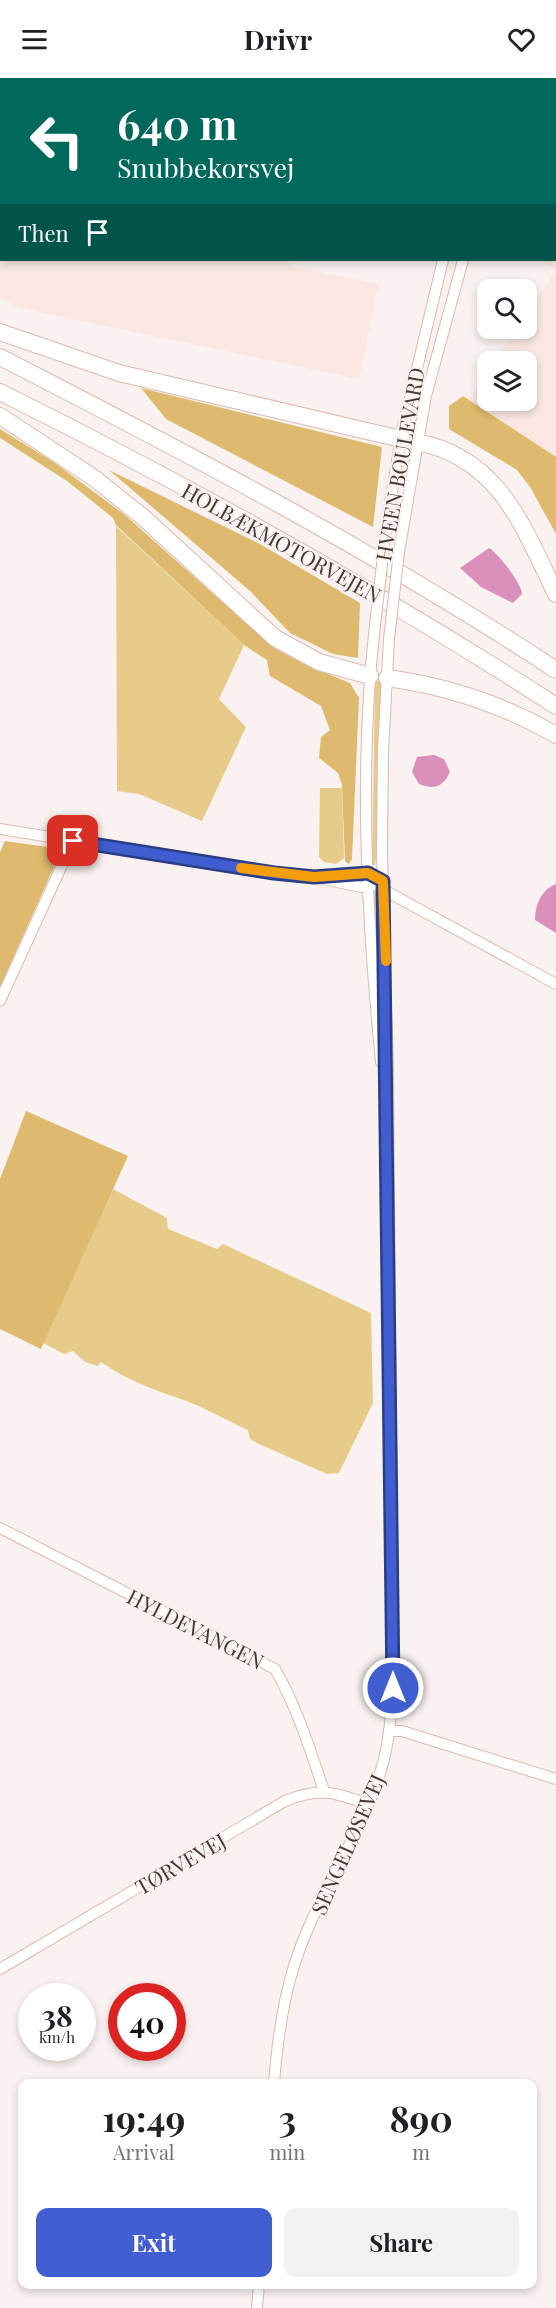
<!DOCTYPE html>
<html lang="en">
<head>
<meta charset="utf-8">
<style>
  body { margin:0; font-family:"Playfair Display",serif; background:#f2f2f2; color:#202124; height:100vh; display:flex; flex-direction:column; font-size:22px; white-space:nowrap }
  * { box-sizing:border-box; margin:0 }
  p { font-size:20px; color:#757577 }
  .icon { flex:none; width:33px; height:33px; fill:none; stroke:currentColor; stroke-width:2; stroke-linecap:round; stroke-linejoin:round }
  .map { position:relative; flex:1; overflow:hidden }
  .side { position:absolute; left:18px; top:2001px; width:519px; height:210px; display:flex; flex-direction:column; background:#fff; border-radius:12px; box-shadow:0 3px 9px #0003 }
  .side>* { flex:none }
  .top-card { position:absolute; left:0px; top:0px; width:556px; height:183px; box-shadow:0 3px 9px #0003; background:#00695c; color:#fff; overflow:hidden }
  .buttons { position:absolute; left:477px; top:201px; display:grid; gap:12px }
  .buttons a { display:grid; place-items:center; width:60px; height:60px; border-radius:12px; background:#fff; box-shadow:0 3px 9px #0003; font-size:30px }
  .speed { position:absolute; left:18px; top:1905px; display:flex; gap:12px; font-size:30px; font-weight:700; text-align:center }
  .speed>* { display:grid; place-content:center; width:78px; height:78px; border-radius:50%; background:#fff; box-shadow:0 3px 9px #0003; line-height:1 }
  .speed small { font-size:15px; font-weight:400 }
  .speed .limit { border:9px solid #d22; background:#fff; color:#111 }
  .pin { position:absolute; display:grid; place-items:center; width:51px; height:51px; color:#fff; margin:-26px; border-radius:12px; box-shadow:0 3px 9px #0006 }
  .me { position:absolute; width:66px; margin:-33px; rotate:0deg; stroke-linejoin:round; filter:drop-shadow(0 0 4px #0008) }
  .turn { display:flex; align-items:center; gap:21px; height:126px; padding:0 18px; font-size:27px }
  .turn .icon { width:78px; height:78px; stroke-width:2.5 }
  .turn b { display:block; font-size:42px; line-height:51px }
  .then { display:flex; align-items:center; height:57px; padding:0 18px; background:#0003; gap:12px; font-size:22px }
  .eta { display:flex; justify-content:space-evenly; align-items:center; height:102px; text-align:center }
  .eta b { font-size:36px; font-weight:700; line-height:42px }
  .cta { display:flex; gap:12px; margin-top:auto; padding:12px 18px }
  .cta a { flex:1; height:69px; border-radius:12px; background:#415ed0; color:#fff; font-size:24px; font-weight:700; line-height:69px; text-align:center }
  .cta a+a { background:#f2f2f2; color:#202124 }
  header { display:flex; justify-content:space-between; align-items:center; height:78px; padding:0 18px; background:#fff; font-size:27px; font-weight:700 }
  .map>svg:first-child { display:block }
  .built { fill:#fbe8e3 }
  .green { fill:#e7cb8b }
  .forest { fill:#ddba6d }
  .water { fill:#db90bb }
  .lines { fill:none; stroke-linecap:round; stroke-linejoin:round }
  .minor-casing { stroke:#ddb9af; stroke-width:12 }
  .highway-casing { stroke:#ddb9af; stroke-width:18 }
  .minor { stroke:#fff; stroke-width:10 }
  .highway { stroke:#fff; stroke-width:16 }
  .minor-bridge-casing { stroke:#ddb9af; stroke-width:12; stroke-linecap:butt }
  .minor-bridge { stroke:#fff; stroke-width:10 }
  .route-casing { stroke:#2a3d87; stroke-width:15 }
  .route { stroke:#415ed0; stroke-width:10 }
  .slow { stroke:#f59e0b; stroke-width:10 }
  .labels { text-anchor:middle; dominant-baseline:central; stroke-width:4.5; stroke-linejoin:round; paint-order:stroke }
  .street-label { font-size:21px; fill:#453733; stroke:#faf2f0 }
</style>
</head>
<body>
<header><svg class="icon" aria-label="menu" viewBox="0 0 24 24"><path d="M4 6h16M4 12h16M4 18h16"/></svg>Drivr<svg class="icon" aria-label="heart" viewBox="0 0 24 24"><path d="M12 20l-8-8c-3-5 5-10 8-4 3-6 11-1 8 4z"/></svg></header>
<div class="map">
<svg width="556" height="2230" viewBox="0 0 556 2230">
  <rect width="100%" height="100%" fill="#faf2f0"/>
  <g class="built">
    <polygon points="243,0 475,0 474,2"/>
    <polygon points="1,107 2,182 289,182 289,188 379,206 359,301 20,230 0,220"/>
    <polygon points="556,134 556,392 464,329 487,294 488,322 526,322 526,284 494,283 516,251 526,250 527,236 556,192 540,182 555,182"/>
  </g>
  <g class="green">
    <polygon points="116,448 244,567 219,621 246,649 202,743 139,716 117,713"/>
    <polygon points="381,602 378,768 375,787 372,787 375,604"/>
    <polygon points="320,710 342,710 344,780 336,786 324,784 319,779"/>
    <polygon points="374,811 378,815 384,971 372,814"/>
    <path d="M113 1111 167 1140 168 1151 217 1171 223 1166 371 1235 373 1325 339 1395 327 1396 259 1366 250 1361 248 1352C226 1342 204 1329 181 1321 153 1312 125 1301 101 1284L98 1288 85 1284 73 1273 64 1276 43 1265Z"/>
  </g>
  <g class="forest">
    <polygon points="141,310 382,369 373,449 166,341"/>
    <polygon points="463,318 556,379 556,456 530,409 517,392 449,351 449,328"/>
    <polygon points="0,351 55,385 125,437 274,570 306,587 350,605 359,620 352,781 349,786 345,783 342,707 338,695 319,680 321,659 330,652 321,628 270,598 267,582 244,567 116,447 113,440 67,403 0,360"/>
    <polygon points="109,392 260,466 360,525 358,580 333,576 290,555 250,513"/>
    <polygon points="5,763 62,771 0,909 0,774"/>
    <polygon points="26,1033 128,1078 41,1271 0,1251 0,1101"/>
  </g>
  <g class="water">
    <polygon points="0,0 100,0 2,2 0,57"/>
    <path d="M489 470C498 475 522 506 522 516L513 525 481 509 460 490Z"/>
    <path d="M434 677 444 681 450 694C443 709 434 712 419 706L412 694 417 679Z"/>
    <path d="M556 806V855L535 842C535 827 541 812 556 806Z"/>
  </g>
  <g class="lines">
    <g class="minor-casing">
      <g id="minor">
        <polyline points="238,0 239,2"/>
        <polyline points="506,2 507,0"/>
        <polyline points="532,2 533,0"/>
        <polyline points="387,444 402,353 443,182"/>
        <polyline points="399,474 426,318 463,182"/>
        <path d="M374 556C359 697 367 843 381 984"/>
        <polyline points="0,751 274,795 314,799 361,809 368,809 383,803"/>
        <polyline points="328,798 368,795 372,798"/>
        <polyline points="384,812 556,906"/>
        <polyline points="0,923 73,763"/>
        <path d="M0 1450 275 1591C297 1629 310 1671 324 1713"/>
        <polyline points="389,1653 402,1653 556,1701"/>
        <path d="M0 1891 285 1723C320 1709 334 1714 368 1726"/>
        <path d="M274 2006C277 1966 282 1926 294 1888 315 1820 360 1760 381 1692 389 1666 391 1638 393 1610L388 992 382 775 383 673 389 561"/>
        <polyline points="257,2230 259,2206"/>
      </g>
    </g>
    <g class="highway-casing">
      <g id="highway">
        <polyline points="0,254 119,295 401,361"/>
        <path d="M0 279C189 376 378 475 556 592"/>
        <path d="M0 314C191 409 377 512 556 628"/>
        <polyline points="0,338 94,400 144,440 275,560 319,584 370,598"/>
        <path d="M417 364C500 380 523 449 556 516"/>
        <path d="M387 600C446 608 504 627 556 657"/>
      </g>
    </g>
    <use href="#minor" class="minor"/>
    <use href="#highway" class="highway"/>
    <g class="minor-bridge-casing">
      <g id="minor-bridge">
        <polyline points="374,556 387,444"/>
        <polyline points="389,561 399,474"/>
      </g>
    </g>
    <use href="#minor-bridge" class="minor-bridge"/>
  </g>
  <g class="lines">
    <g class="route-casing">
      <polyline id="route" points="73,763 274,795 314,799 368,795 383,803 393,1610"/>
    </g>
    <use href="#route" class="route"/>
    <polyline class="slow" points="241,790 314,799 368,795 383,803 386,883"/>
  </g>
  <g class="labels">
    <g class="street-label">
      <text transform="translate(399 386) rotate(-80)">HVEEN BOULEVARD</text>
      <text transform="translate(282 464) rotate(29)">HOLBÆKMOTORVEJEN</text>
      <text transform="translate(196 1550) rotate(27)">HYLDEVANGEN</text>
      <text transform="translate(347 1766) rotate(-66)">SENGELØSEVEJ</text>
      <text transform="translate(180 1785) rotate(-30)">TØRVEVEJ</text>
    </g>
  </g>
</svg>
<div class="buttons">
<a><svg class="icon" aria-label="search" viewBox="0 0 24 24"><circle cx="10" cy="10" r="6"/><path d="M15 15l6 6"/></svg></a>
<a><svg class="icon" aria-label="layers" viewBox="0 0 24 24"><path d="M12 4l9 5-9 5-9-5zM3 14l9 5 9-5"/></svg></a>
</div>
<div class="speed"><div>38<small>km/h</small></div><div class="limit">40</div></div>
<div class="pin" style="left:73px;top:763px;background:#d93025"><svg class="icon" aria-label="arrive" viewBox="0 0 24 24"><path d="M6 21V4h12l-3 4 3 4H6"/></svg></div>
<svg class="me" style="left:393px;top:1610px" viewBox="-20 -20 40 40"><circle r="17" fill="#415ed0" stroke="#fff" stroke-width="3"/><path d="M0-11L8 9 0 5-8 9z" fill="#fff"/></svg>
<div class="top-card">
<div class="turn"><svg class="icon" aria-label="left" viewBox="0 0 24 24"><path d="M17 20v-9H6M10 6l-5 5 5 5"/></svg><div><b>640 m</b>Snubbekorsvej</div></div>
<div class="then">Then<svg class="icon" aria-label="arrive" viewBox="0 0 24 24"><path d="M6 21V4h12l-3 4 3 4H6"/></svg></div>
</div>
<section class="side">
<div class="eta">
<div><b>19:49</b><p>Arrival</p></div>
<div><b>3</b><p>min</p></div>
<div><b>890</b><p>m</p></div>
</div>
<div class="cta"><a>Exit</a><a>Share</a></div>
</section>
</div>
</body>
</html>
